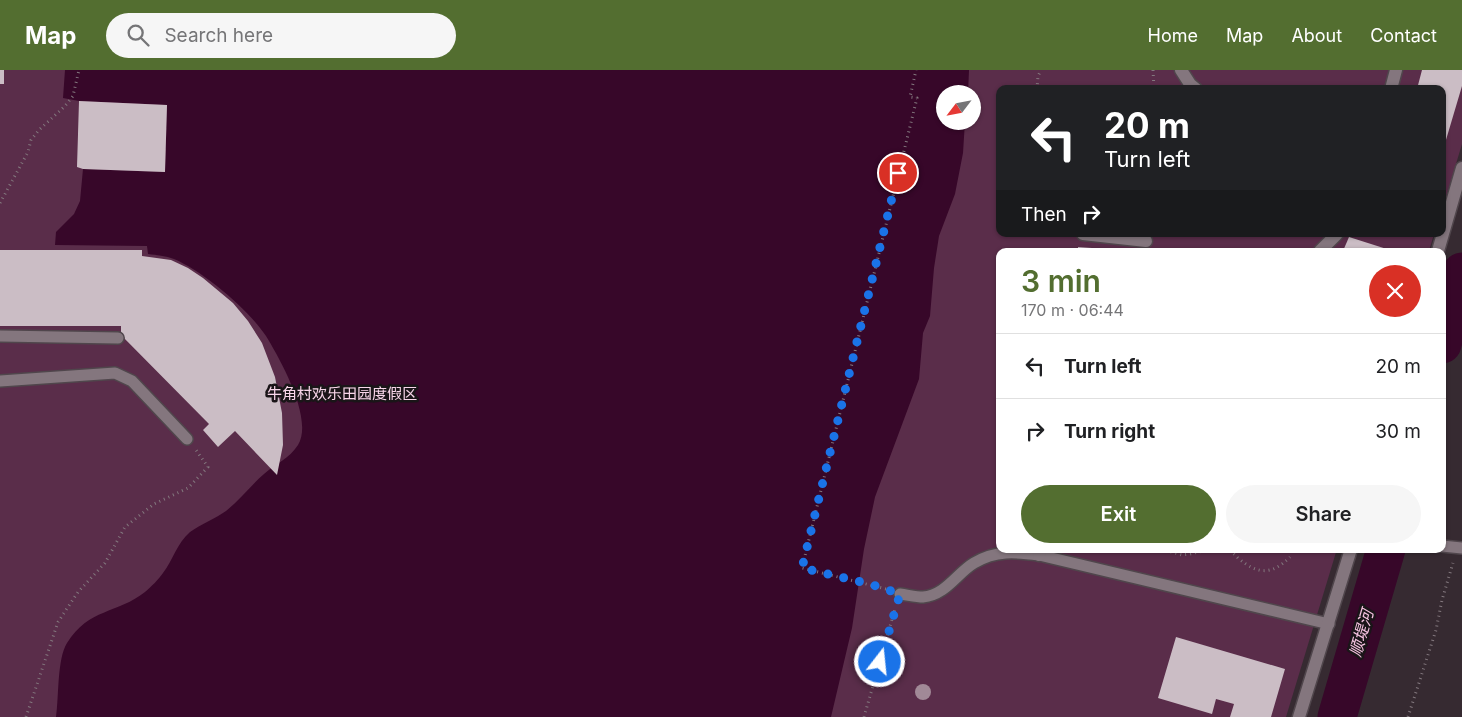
<!DOCTYPE html>
<html lang="en">
<head>
<meta charset="utf-8">
<style>
  body { margin:0; font-family:Inter,"Noto Sans SC",sans-serif; background:#f6f6f6; color:#202124; height:100vh; display:flex; flex-direction:column; font-size:19px; white-space:nowrap }
  * { box-sizing:border-box; margin:0 }
  p { font-size:16px; color:#757577 }
  .icon { flex:none; width:28px; height:28px; fill:none; stroke:currentColor; stroke-width:2; stroke-linecap:round; stroke-linejoin:round }
  .map { position:relative; flex:1; overflow:hidden }
  .side { position:absolute; left:996px; top:178px; width:450px; height:305px; display:flex; flex-direction:column; background:#fff; border-radius:10px; box-shadow:0 1px 4px #0004 }
  .side>* { flex:none }
  .hud { position:absolute; left:996px; top:15px; width:450px; height:152px; border-radius:10px; box-shadow:0 1px 4px #0004; background:#202124; color:#fff; overflow:hidden }
  .needle { width:32px; rotate:238deg }
  .tools { position:absolute; left:936px; top:15px; display:grid; gap:10px }
  .tools a { display:grid; place-items:center; width:45px; height:45px; border-radius:50%; background:#fff; box-shadow:0 1px 4px #0004; font-size:25px }
  .pin { position:absolute; display:grid; place-items:center; width:42px; height:42px; color:#fff; margin:-21px; border:2px solid #fff; border-radius:50%; box-shadow:0 1px 5px #0007 }
  .me { position:absolute; width:55px; margin:-28px; rotate:16deg; stroke-linejoin:round; filter:drop-shadow(0 0 4px #0008) }
  .turn { display:flex; align-items:center; gap:18px; height:105px; padding:0 25px; font-size:22px }
  .turn .icon { width:65px; height:65px; stroke-width:2.5 }
  .turn b { display:block; font-size:35px; line-height:42px }
  .then { display:flex; align-items:center; height:48px; padding:0 25px; background:#0003; gap:10px; font-size:19px }
  .round { display:grid; place-items:center; flex:none; width:52px; height:52px; border-radius:26px; background:#f6f6f6 }
  .head { display:flex; align-items:center; justify-content:space-between; height:85px; padding:0 25px }
  h1 { font-size:30px; font-weight:600; line-height:38px; color:#536e30 }
  .action { display:flex; gap:10px; margin-top:auto; padding:10px 25px }
  .action a { flex:1; height:58px; border-radius:30px; background:#536e30; color:#fff; font-size:20px; font-weight:600; line-height:58px; text-align:center }
  .action a+a { background:#f6f6f6; color:#202124 }
  ul { padding:0; list-style:none }
  li { display:flex; align-items:center; gap:15px; height:65px; padding:0 25px; border-top:1px solid #e0e0e0 }
  li div { flex:1 }
  li b { display:block; font-size:19px }
  li em { font-style:normal }
  header { display:flex; align-items:center; gap:30px; box-sizing:border-box; height:70px; padding:0 25px; background:#536e30; color:#fff }
  header strong { font-size:24px }
  nav { display:flex; gap:28px; margin-inline-start:auto; font-size:18px }
  .search { width:350px; height:45px; background:#f6f6f6; display:flex; align-items:center; gap:12px; box-sizing:border-box; padding:0 18px; border-radius:28px; color:#757577; font-size:19px }
  .map>svg:first-child { display:block }
  .green { fill:#5a2d4a; fill-rule:evenodd }
  .water { fill:#370729 }
  .lines { fill:none; stroke-linecap:round; stroke-linejoin:round }
  .river { stroke:#370729; stroke-width:39 }
  .building { fill:#cbbdc5 }
  .lane-casing { stroke:#50464c; stroke-width:14 }
  .street-casing { stroke:#50464c; stroke-width:15 }
  .path { stroke:#83787e; stroke-width:3; stroke-dasharray:1 4; stroke-linecap:butt }
  .lane { stroke:#84767e; stroke-width:11 }
  .street { stroke:#84767e; stroke-width:12 }
  .tree { fill:#a18997 }
  .route { stroke:#1a73e8; stroke-width:9; stroke-dasharray:0 16.2 }
  .labels { text-anchor:middle; dominant-baseline:central; stroke-width:5; stroke-linejoin:round; paint-order:stroke }
  .park-label { font-size:15px; fill:#f9d6ea; stroke:#1a1518 }
  .water-label { font-size:16px; font-style:italic; fill:#f6c3e1; stroke:#1a1518 }
</style>
</head>
<body>
<header>
<strong>Map</strong>
<div class="search"><svg class="icon" aria-label="search" viewBox="0 0 24 24"><circle cx="10" cy="10" r="6"/><path d="M15 15l6 6"/></svg>Search here</div>
<nav><a>Home</a><a>Map</a><a>About</a><a>Contact</a></nav>
</header>
<div class="map">
<svg width="1462" height="647" viewBox="0 0 1462 647">
  <rect width="100%" height="100%" fill="#362a31"/>
  <path class="green" d="M0 0H1462V74L1443 137 1442 19H1000V164H1434L1429 181H1000V479H1337L1286 647H0ZM945 24H972V51H945Z"/>
  <path class="water" d="M65 0H969L968 24H945V51H965L963 83 955 124 939 166 934 198 930 246 923 263 919 309 875 427 864 479 852 558 831 647H56C59 627 57 589 67 573 89 538 117 544 145 522 151 517 159 509 163 503 173 490 177 473 190 462 201 454 215 449 226 441 240 430 251 415 264 404 276 393 289 389 298 375 314 349 280 289 266 266 249 240 203 201 174 189 166 186 156 185 148 184L147 176 55 175 56 162 74 144 80 131 83 99 165 102 167 35 79 31 63 28Z"/>
  <g class="lines">
    <g class="river">
      <polyline points="1442,274 1462,202"/>
      <polyline points="1337,647 1386,479"/>
    </g>
  </g>
  <g class="building">
    <rect x="0" y="0" width="4" height="14"/>
    <polygon points="1422,0 1462,0 1462,16 1443,80 1442,19 1417,19"/>
    <polygon points="79,31 167,35 165,102 83,99 77,97"/>
    <polygon points="1349,167 1393,181 1343,181"/>
    <polygon points="1078,177 1106,179 1105,181 1078,181"/>
    <polygon points="0,180 142,180 142,186 171,190 188,198 203,208 233,233 248,251 262,273 275,307 282,343 283,375 277,405 235,361 218,377 203,360 209,354 121,265 121,256 0,256"/>
    <polygon points="1176,567 1285,599 1271,647 1230,647 1234,634 1216,629 1212,644 1158,628"/>
  </g>
  <g class="lines">
    <g class="lane-casing">
      <g id="lane">
        <polyline points="0,266 118,268"/>
        <polyline points="0,311 115,303 132,311 187,369"/>
        <polyline points="1442,476 1462,478"/>
        <path d="M900 524C908 525 916 527 923 527 946 525 957 503 974 493 996 480 1015 482 1039 485L1329 554"/>
      </g>
    </g>
    <g class="street-casing">
      <g id="street">
        <polyline points="1181,0 1190,14 1196,19"/>
        <polyline points="1391,19 1396,0"/>
        <polyline points="1083,164 1146,171"/>
        <polyline points="1320,181 1337,164"/>
        <polyline points="1438,181 1462,98"/>
        <polyline points="1039,485 1040,479"/>
        <polyline points="1299,647 1351,479"/>
      </g>
    </g>
    <g class="path">
      <polyline points="1153,0 1154,19"/>
      <polyline points="1037,19 1038,6 1041,0"/>
      <polyline points="0,133 28,82 31,70 39,60 65,36 73,26 79,0"/>
      <polyline points="1161,479 1182,485 1190,484 1212,479"/>
      <path d="M1225 479C1231 481 1233 483 1238 488 1258 505 1272 505 1290 487"/>
      <polyline points="886,519 802,498 917,28 910,27 916,0"/>
      <polyline points="26,647 58,552 78,522 105,493 125,457 154,434 188,418 208,397 196,380"/>
      <polyline points="864,647 895,539"/>
      <polyline points="1408,647 1436,560 1442,530 1453,493"/>
    </g>
    <use href="#lane" class="lane"/>
    <use href="#street" class="street"/>
  </g>
  <circle class="tree" cx="923" cy="622" r="8"/>
  <g class="lines">
    <polyline class="route" points="880,592 900,524 870,514 802,498 898,103"/>
  </g>
  <g class="labels">
    <g class="park-label">
      <text x="342" y="323">牛角村欢乐田园度假区</text>
    </g>
    <g class="water-label">
      <text transform="translate(1361 563) rotate(-74)">顺堤河</text>
    </g>
  </g>
</svg>
<div class="tools">
<a><svg class="needle" viewBox="-14 -14 28 28"><path d="M0-13l5 13h-10z" fill="#e53935"/><path d="M0 13l5-13h-10z" fill="#757577"/></svg></a>
</div>
<div class="pin" style="left:898px;top:103px;background:#d93025"><svg class="icon" aria-label="arrive" viewBox="0 0 24 24"><path d="M6 21V4h12l-3 4 3 4H6"/></svg></div>
<svg class="me" style="left:880px;top:592px" viewBox="-20 -20 40 40"><circle r="17" fill="#1a73e8" stroke="#fff" stroke-width="3"/><path d="M0-11L8 9 0 5-8 9z" fill="#fff"/></svg>
<div class="hud">
<div class="turn"><svg class="icon" aria-label="left" viewBox="0 0 24 24"><path d="M17 20v-9H6M10 6l-5 5 5 5"/></svg><div><b>20 m</b>Turn left</div></div>
<div class="then">Then<svg class="icon" aria-label="right" viewBox="0 0 24 24"><path d="M7 20v-9h11M14 6l5 5-5 5"/></svg></div>
</div>
<section class="side">
<div class="head"><div><h1>3 min</h1><p>170 m · 06:44</p></div><a class="round" style="background:#d93025;color:#fff"><svg class="icon" aria-label="close" viewBox="0 0 24 24"><path d="M6 6l12 12M18 6L6 18"/></svg></a></div>
<ul>
<li><svg class="icon" aria-label="left" viewBox="0 0 24 24"><path d="M17 20v-9H6M10 6l-5 5 5 5"/></svg><div><b>Turn left</b></div><em>20 m</em></li>
<li><svg class="icon" aria-label="right" viewBox="0 0 24 24"><path d="M7 20v-9h11M14 6l5 5-5 5"/></svg><div><b>Turn right</b></div><em>30 m</em></li>
</ul>
<div class="action"><a>Exit</a><a>Share</a></div>
</section>
</div>
</body>
</html>
